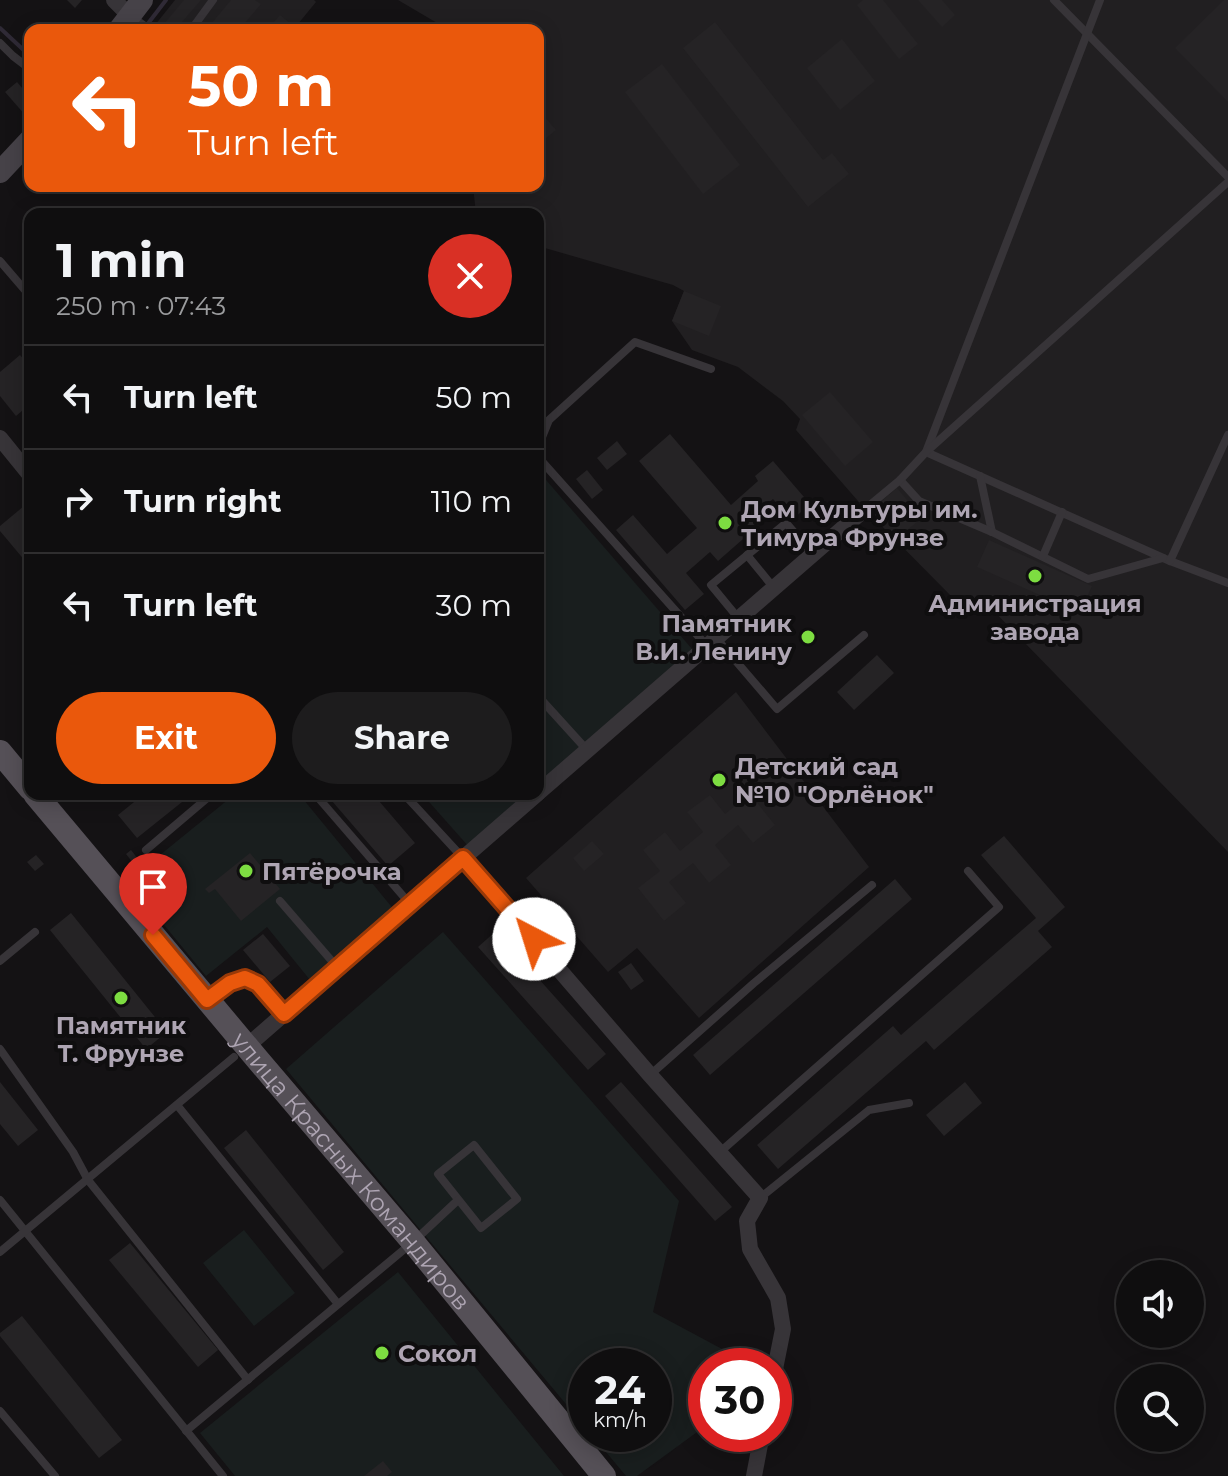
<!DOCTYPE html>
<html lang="en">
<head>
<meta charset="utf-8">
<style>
  body { margin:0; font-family:Montserrat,sans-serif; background:#1d1c1d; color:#f1f3f6; height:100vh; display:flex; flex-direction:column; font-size:30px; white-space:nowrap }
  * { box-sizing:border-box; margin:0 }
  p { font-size:26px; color:#9b9c9e }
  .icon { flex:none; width:44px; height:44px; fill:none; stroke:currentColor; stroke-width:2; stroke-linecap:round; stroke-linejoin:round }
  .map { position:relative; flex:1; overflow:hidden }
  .side { position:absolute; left:24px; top:208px; width:520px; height:592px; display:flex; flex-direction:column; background:#0f0e0f; border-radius:16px; box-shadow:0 4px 20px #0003,0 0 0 2px #2f2e2f }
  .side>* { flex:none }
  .hud { position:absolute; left:24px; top:24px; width:520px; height:168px; border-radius:16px; box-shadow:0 4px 20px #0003,0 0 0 2px #2f2e2f; background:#ea580c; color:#fff; overflow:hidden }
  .tools { position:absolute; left:1116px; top:1260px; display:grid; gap:16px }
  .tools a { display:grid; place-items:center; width:88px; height:88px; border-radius:50%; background:#0f0e0f; box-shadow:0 4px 20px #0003,0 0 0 2px #2f2e2f; font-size:40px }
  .speed { position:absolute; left:568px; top:1348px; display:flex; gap:16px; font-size:40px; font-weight:700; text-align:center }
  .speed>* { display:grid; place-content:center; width:104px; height:104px; border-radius:50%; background:#0f0e0f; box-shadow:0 4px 20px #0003,0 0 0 2px #2f2e2f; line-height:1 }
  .speed small { font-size:20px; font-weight:400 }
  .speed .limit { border:12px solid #d22; background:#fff; color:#111 }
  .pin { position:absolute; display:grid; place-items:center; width:68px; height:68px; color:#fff; margin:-82px -34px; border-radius:50% 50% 50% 0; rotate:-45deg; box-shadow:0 0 8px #0007 }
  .pin .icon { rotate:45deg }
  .me { position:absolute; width:88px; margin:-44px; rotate:320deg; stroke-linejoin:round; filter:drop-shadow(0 0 6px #0008) }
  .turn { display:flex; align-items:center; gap:28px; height:168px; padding:0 32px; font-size:36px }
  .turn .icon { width:104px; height:104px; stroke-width:2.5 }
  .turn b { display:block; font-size:56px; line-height:68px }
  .round { display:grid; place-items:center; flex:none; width:84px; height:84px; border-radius:42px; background:#1d1c1d }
  .head { display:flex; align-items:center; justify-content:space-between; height:136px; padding:0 32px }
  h1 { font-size:48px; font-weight:700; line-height:60px }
  .button { display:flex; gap:16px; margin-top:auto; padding:16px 32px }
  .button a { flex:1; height:92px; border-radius:48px; background:#ea580c; color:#fff; font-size:32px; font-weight:700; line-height:92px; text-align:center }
  .button a+a { background:#1d1c1d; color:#f1f3f6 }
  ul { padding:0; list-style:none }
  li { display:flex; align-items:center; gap:24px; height:104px; padding:0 32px; border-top:2px solid #2f2e2f }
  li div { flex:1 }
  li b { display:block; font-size:30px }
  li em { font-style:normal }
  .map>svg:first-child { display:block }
  .built { fill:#211f21 }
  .green { fill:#191e1e }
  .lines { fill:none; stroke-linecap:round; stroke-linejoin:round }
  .stream { stroke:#2f2a36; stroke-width:4 }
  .building { fill:#252325 }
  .lane { stroke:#373438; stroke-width:8 }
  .street { stroke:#373438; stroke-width:16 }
  .secondary { stroke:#464248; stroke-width:22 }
  .primary { stroke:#555057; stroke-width:24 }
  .route-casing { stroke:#983908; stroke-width:20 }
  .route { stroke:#ea580c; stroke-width:14 }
  .poi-dot { fill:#7ddd41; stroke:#0f0e0f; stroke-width:3 }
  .labels { text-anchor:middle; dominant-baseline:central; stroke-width:8; stroke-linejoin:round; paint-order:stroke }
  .poi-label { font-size:24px; font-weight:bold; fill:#aea5b3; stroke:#0f0e0f; text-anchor:start }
  .street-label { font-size:24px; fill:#aea5b3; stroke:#0f0e0f }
</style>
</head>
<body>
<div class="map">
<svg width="1228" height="1476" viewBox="0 0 1228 1476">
  <rect width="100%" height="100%" fill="#141214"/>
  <g class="built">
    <polygon points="175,0 314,0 316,2 293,30 151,30"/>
    <polygon points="398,0 1228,0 1228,852 986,603 952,597 865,509 796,430 800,419 783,401 738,367 692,350 672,321 684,291 673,285 538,246 538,214 476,214 473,186 538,186 538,30 449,30"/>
    <polygon points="736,692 869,867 699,1018 637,948 608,972 526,878"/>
  </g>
  <g class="green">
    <polygon points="540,473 692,649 538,786 538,474"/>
    <polygon points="235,794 299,794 395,911 310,980 267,927 206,976 128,881"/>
    <polygon points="422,794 529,794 469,847"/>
    <polygon points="443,932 679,1201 653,1312 737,1357 732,1366 706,1366 706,1422 704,1427 637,1476 626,1476 591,1434 654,1434 654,1366 586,1366 586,1428 286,1069"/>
    <polygon points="244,1230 295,1293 254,1326 203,1263"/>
    <polygon points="398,1272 564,1476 235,1476 200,1433"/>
  </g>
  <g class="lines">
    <g class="stream">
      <polyline points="0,28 30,56"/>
      <polyline points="143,30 166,0"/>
    </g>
  </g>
  <g class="building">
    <polygon points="67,0 82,0 75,8"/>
    <polygon points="184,0 201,0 175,30 170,30 164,24"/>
    <polygon points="231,0 255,0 261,4 239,30 206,30"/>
    <polygon points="863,0 883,0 918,44 899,59 857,5"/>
    <polygon points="918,0 942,0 955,15 942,27"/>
    <polygon points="1224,0 1228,0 1228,102 1175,48"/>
    <polygon points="280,15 291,24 286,30 267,30"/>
    <polygon points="715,22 823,160 832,153 849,174 808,207 683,48"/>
    <polygon points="842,39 875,81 840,110 807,68"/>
    <polygon points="662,64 740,165 703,194 625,92"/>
    <polygon points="17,82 30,97 30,113 26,116 5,92"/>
    <polygon points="538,109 556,130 538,145"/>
    <polygon points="684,291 721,306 709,336 672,321"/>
    <polygon points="20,355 30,367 30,404 16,416 0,396 0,372"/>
    <polygon points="830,392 873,442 845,466 802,415"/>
    <polygon points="670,434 731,505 758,481 755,476 773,461 810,504 792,520 773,499 752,517 759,525 718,561 710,552 686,573 704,594 685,610 616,530 633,515 667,554 697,528 639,461"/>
    <polygon points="617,441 627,454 607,470 597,458"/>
    <polygon points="587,470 603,490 592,499 576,479"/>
    <polygon points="897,488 922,518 902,534 885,514 877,521 870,513 878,506 877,505"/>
    <polygon points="30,501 30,558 26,562 0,531 0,526"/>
    <polygon points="989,540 1092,586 1080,613 977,567"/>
    <polygon points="877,655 894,673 854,710 837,692"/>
    <polygon points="144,794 192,794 137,838 118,815"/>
    <polygon points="326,794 373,794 415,843 388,866"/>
    <polygon points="750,794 775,825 753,843 738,825 715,845 731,865 709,883 693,863 669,882 686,903 664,921 638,888 660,871 643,850 665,832 680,851 703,832 687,812 710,795 725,814"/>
    <polygon points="1004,836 1065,907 1038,931 1052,947 934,1050 926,1041 778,1169 757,1145 893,1026 901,1035 1036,918 981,855"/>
    <polygon points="592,841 604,854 584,871 573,858"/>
    <polygon points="131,850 142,864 137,868 126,854"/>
    <polygon points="250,853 280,889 241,921 215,889 209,893 205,889"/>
    <polygon points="36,855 44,864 35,871 27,862"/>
    <polygon points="895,879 912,899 710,1075 693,1055"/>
    <polygon points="71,913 167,1032 146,1049 50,930"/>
    <polygon points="496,931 606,1054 588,1070 478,947"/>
    <polygon points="263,934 290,966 270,982 243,950"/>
    <polygon points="631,963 644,981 631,990 618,972"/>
    <polygon points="0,1082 38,1130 18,1146 0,1124"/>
    <polygon points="621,1082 732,1207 715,1221 605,1096"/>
    <polygon points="965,1082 982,1103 944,1136 926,1115"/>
    <polygon points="246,1130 344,1252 323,1270 224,1148"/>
    <polygon points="130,1243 218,1350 198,1367 109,1260"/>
    <polygon points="22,1316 122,1440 99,1458 0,1336 0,1333"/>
    <polygon points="383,1461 392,1472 387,1476 364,1476"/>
  </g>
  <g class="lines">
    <g class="lane">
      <polyline points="1054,0 1228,177"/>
      <polyline points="1100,0 926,452 1170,561 1228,583"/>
      <polyline points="131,16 150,30"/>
      <polyline points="191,30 213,0"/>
      <polyline points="0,43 13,56 30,69"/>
      <polyline points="0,261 30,296"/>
      <polyline points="538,447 549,420 635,342 711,369"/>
      <polyline points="538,457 707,646"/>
      <polyline points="980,476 992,532"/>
      <polyline points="900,480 919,501 992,532 1088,579 1163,558"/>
      <polyline points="865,509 900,480 926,452 1228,182"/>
      <polyline points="747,555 774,588"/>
      <polyline points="1043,556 1062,512"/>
      <polyline points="1170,561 1228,435"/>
      <polyline points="739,619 711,585 786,523 813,554"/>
      <polyline points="717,639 777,709 864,635"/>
      <polyline points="538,696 587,750"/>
      <polyline points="315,794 410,904"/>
      <polyline points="404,794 463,858"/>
      <polyline points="146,850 212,794"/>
      <polyline points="280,901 337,967"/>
      <polyline points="0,961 35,932"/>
      <polyline points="0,1049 73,1152 88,1180 248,1380"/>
      <polyline points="650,1075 754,983 872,885"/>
      <polyline points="177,1105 338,1304"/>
      <polygon points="474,1145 517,1199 481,1228 438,1174"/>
      <polyline points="720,1152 999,907 968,871"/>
      <polyline points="760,1198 869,1110 909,1103"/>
      <polyline points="0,1200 223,1476"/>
      <polyline points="0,1252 234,1057"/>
      <polyline points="0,1411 55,1476"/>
      <polyline points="186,1431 413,1242 458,1200"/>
    </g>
    <g class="street">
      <polyline points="114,0 130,16"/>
      <polyline points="0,438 30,475"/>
      <polyline points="538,793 865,509"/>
      <polyline points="463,858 650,1075 760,1198 747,1221 750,1249 778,1298 783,1329 774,1374"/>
      <polyline points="207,1000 230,983 245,978 258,984 284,1014"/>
      <polyline points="246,1047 537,794"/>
      <polyline points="754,1476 762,1434"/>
    </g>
    <g class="secondary">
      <polyline points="119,30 142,0"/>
      <polyline points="0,172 30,140"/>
    </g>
    <g class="primary">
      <polyline points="0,752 30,788"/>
      <path id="s1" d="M35 794 258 1060 413 1242 604 1476"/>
    </g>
  </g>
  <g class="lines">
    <g class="route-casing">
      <polyline id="route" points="153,935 207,1000 230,983 245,978 258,984 284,1014 463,858 534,939"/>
    </g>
    <use href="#route" class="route"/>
  </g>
  <g class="poi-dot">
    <circle cx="725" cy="523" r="8"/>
    <circle cx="1035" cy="576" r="8"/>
    <circle cx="808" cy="637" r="8"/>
    <circle cx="719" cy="780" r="8"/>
    <circle cx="246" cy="871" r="8"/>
    <circle cx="121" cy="998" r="8"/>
    <circle cx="382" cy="1353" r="8"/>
  </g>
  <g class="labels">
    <g class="poi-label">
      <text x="741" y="509">Дом Культуры им.<tspan x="741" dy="28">Тимура Фрунзе</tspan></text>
      <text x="1035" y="603" text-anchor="middle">Администрация<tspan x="1035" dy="28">завода</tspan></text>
      <text x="792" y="623" text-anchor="end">Памятник<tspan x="792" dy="28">В.И. Ленину</tspan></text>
      <text x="735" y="766">Детский сад<tspan x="735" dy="28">№10 "Орлёнок"</tspan></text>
      <text x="262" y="871">Пятёрочка</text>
      <text x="121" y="1025" text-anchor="middle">Памятник<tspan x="121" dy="28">Т. Фрунзе</tspan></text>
      <text x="398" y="1353">Сокол</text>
    </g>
    <g class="street-label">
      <text stroke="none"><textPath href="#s1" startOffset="492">улица Красных Командиров</textPath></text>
    </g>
  </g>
</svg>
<div class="tools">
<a><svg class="icon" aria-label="sound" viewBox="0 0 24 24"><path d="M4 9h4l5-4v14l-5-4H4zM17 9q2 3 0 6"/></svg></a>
<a><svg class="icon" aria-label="search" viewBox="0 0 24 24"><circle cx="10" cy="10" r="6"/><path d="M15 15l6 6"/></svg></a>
</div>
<div class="speed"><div>24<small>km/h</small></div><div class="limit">30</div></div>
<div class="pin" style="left:153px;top:935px;background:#d93025"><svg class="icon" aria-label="arrive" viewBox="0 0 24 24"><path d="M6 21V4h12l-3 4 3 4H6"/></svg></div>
<svg class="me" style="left:534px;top:939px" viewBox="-20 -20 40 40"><circle r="19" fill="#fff"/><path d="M0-13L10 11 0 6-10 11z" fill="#ea580c"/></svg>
<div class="hud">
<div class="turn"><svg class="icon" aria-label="left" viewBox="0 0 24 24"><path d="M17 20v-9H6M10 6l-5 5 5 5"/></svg><div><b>50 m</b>Turn left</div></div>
</div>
<section class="side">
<div class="head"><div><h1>1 min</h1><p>250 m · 07:43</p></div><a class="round" style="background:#d93025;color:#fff"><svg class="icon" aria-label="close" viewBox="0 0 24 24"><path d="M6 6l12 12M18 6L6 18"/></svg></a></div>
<ul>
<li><svg class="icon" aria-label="left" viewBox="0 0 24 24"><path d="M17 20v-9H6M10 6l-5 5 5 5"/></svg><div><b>Turn left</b></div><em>50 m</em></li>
<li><svg class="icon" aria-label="right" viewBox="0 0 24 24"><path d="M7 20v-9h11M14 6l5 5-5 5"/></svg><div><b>Turn right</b></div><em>110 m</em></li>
<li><svg class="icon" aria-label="left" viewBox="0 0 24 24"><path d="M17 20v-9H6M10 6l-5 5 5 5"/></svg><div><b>Turn left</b></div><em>30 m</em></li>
</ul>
<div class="button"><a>Exit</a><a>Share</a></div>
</section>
</div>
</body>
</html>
